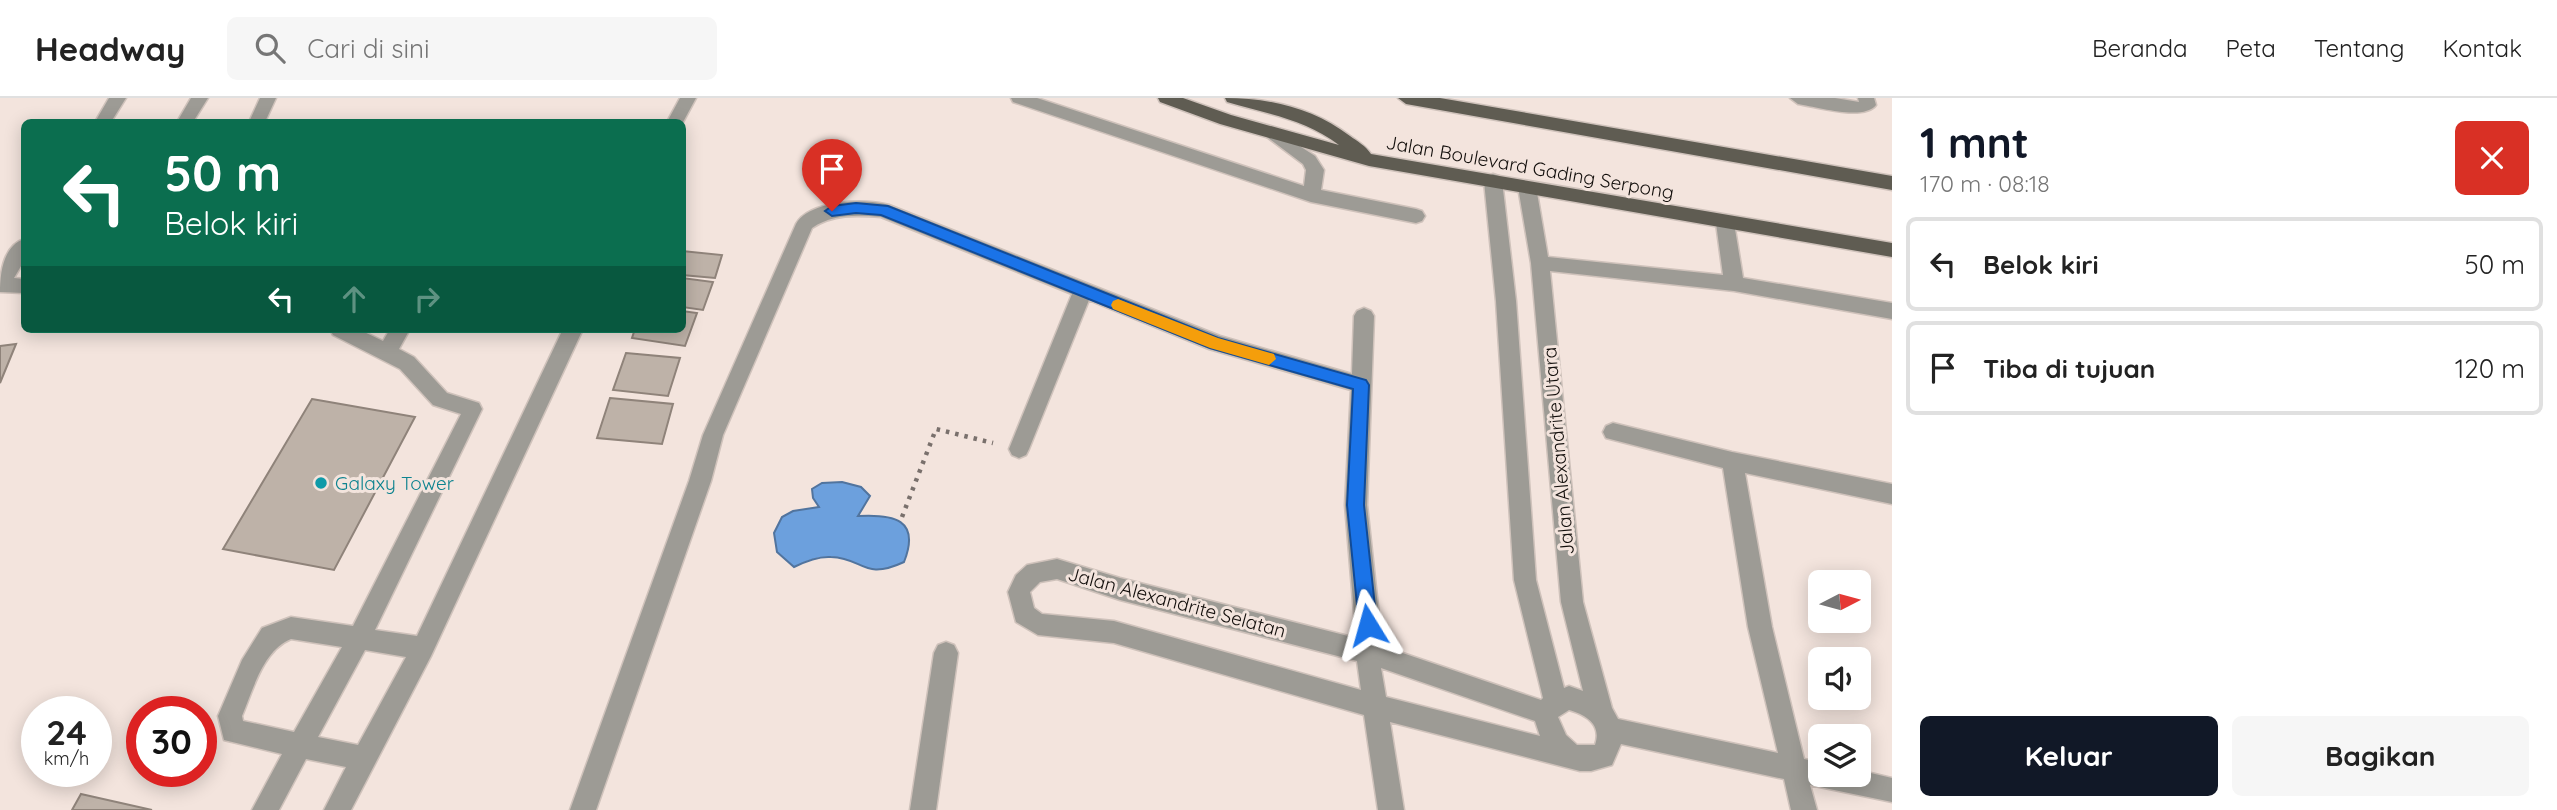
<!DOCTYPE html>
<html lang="id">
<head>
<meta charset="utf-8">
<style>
  body { margin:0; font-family:Quicksand,sans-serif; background:#f6f6f6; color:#222; height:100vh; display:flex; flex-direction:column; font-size:26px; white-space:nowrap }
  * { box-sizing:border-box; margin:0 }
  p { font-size:23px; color:#767676 }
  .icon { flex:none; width:38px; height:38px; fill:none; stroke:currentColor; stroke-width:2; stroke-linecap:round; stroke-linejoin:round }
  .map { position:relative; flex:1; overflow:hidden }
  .details { display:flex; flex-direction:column; background:#fff; width:665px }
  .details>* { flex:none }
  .guide { position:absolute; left:21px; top:21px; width:665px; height:214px; border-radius:10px; box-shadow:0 4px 18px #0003; background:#0b6e4f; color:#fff; overflow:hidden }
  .needle { width:46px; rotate:84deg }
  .buttons { position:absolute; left:1808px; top:472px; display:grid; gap:14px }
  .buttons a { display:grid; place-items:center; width:63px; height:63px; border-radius:10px; background:#fff; box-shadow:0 4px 18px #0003; font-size:35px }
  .speed { position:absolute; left:21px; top:598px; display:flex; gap:14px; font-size:35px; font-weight:700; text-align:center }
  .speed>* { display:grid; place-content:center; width:91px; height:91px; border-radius:50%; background:#fff; box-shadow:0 4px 18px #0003; line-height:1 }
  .speed small { font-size:18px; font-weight:400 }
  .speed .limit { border:10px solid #d22; background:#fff; color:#111 }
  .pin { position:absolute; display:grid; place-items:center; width:60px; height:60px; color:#fff; margin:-72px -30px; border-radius:50% 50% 50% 0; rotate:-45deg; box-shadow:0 0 7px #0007 }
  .pin .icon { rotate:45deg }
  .me { position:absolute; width:77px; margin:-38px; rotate:352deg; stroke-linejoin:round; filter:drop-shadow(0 0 5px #0008) }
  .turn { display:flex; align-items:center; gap:24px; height:147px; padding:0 28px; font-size:32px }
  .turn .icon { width:91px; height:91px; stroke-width:2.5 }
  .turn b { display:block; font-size:49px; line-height:60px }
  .lanes { display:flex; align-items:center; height:66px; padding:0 28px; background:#0003; justify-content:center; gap:35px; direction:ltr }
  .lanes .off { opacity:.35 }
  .round { display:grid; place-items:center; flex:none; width:74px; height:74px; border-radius:10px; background:#f6f6f6 }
  .head { display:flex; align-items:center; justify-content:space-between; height:119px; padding:0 28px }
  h1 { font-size:42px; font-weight:700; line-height:52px; color:#111827 }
  .button { display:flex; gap:14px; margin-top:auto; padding:14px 28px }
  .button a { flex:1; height:80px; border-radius:10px; background:#111827; color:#fff; font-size:28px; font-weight:700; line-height:80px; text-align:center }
  .button a+a { background:#f6f6f6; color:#222 }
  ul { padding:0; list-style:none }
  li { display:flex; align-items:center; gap:21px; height:94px; margin:0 14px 10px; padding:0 14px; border:4px solid #e0e0e0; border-radius:10px }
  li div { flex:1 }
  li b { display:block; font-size:26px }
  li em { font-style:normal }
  header { display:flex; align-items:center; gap:42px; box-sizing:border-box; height:98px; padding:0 35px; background:#fff; border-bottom:2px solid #e0e0e0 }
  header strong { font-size:33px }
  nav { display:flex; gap:38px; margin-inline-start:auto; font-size:24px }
  .search { width:490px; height:63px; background:#f6f6f6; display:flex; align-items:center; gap:18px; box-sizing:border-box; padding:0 24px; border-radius:10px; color:#767676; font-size:26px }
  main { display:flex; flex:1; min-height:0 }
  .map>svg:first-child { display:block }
  .water { fill:#6ca0dd; stroke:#51749e; stroke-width:2 }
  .building { fill:#beb2a8; stroke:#8f837a; stroke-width:2 }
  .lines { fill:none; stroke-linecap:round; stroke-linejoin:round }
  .minor-casing { stroke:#cfc2bb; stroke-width:3 }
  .major-casing { stroke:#cfc2bb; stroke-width:3 }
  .path { stroke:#79706c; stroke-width:4.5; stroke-dasharray:3.5 6; stroke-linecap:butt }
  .minor { fill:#9d9b95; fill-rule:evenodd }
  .major { fill:#5f5c52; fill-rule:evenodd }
  .route { fill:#1a73e8; stroke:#114b97; stroke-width:2 }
  .slow { fill:#f59e0b }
  .culture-dot { fill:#0f9aa8; stroke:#f3e4dd; stroke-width:2.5 }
  .labels { text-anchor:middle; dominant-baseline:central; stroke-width:6; stroke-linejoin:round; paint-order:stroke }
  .street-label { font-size:19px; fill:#120e0b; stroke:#f3e4dd }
  .culture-label { font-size:19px; fill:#0d838f; stroke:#f3e4dd; text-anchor:start }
</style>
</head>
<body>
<header>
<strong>Headway</strong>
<div class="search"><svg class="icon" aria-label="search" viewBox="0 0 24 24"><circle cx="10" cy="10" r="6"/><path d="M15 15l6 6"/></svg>Cari di sini</div>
<nav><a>Beranda</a><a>Peta</a><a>Tentang</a><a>Kontak</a></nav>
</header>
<main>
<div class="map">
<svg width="1892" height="712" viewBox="0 0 1892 712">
  <rect width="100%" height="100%" fill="#f3e4dd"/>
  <path class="water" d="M842 384 861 389 870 398 858 418C893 416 921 421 904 464 863 483 864 460 831 459 818 458 806 463 794 469L777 454 774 435 782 419 793 413 819 409 813 400 812 391 822 385Z"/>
  <g class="building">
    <polygon points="682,153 722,157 715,180 682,177"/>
    <polygon points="682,180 713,184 703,212 682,209"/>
    <polygon points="682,213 697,215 685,248 632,240 635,231 682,231"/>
    <polygon points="16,246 0,285 0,248"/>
    <polygon points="626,255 680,260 668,298 613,292"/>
    <polygon points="610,300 673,306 662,346 597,340"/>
    <polygon points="312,301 415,319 334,472 223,451"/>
    <polygon points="81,696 152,712 72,712"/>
  </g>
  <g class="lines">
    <g class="minor-casing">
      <g id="minor">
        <polygon points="109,0 126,0 111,24 95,24"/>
        <polygon points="191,0 208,0 193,24 177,24"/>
        <polygon points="260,0 276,0 265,24 249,24"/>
        <polygon points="680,0 696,0 682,26 667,24"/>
        <polygon points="1011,0 1037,0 1304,88 1306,72 1303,66 1263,36 1272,30 1315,58 1324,72 1321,92 1416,111 1422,113 1425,118 1422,123 1416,125 1311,104 1013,4"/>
        <path d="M1790 0H1835L1859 4 1858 0H1874L1876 7C1864 23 1817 9 1798 6Z"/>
        <path d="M1493 76 1499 78 1502 83 1516 203 1536 482 1564 590 1569 588 1583 593 1561 504 1531 165 1518 89 1521 84H1533L1536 89 1548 159 1723 177 1716 125 1719 120H1731L1734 125 1743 180 1892 205V221L1734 193 1550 173 1583 504 1612 610 1618 621 1778 655 1748 529 1723 370 1606 340 1603 334 1606 328 1613 325 1732 354 1892 386V406L1745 375 1772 529 1804 661 1820 664V677H1858V672L1892 680V704L1810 687 1817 712H1791L1784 681 1621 646 1612 667 1591 673H1580L1390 624 1404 712H1378L1364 617 1114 545 1038 537 1016 524 1008 494 1016 477 1027 467 1057 461 1120 480 1356 540 1345 407 1351 292 1209 251 1089 202 1029 351 1026 357 1019 360 1012 357 1009 351 1072 196 881 119C856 117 833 116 812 130L723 337 711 383 596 712H570L689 383 703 337 796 126C809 102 867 100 889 107L1220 238 1352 276 1354 218 1357 213 1364 210 1371 213 1374 218 1367 407 1380 527 1379 547 1541 602 1543 600 1514 482 1496 203 1484 83 1487 78ZM1057 481 1120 502 1357 563 1361 592 1114 523 1042 516 1034 510 1030 494 1040 484ZM1381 570 1535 623 1540 638 1386 599ZM1569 612C1587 617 1602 627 1595 647H1577L1566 637 1558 619Z"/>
        <path d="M24 141V163L14 180 24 181V195L0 194C0 176 3 148 24 141Z"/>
        <path d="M330 231H358L383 243 390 231H410L399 251 414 259 447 295 479 305 482 311 375 532 417 538 563 231H583L431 558 351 712H324L346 669 306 661 279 712H252L282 656 224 642 218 618 242 562 262 530 291 519 353 528 461 316 433 307 400 271 333 237ZM291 541 342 549 294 634 243 623 242 618C253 592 263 552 291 541ZM365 552 406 559 358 647 318 639Z"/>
        <polygon points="946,544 954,547 958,555 936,712 910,712 934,555 938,547"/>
      </g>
    </g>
    <g class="major-casing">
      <g id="major">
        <path d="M1158 0H1183L1231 17 1339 47C1305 21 1267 16 1227 4L1225 0C1270 0 1313 10 1350 38 1357 43 1366 48 1371 56L1892 145V159L1369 68 1220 26 1160 4Z"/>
        <polygon points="1398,0 1440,0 1892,78 1892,92 1406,6"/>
      </g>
    </g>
    <polyline class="path" points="902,419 936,331 993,345"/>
    <use href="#minor" class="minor"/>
    <use href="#major" class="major"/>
  </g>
  <polygon class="route" points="856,105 888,108 1218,240 1366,282 1369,287 1364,407 1377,527 1374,533 1368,535 1362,533 1359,527 1347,407 1353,291 1210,250 881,117 856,115 832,118 825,113 832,108"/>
  <polygon class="slow" points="1118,201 1218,240 1274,256 1276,261 1269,267 1210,250 1113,211 1111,207 1113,203"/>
  <circle class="culture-dot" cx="321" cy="385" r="7"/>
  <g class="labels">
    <g class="street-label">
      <text transform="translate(1530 69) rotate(10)">Jalan Boulevard Gading Serpong</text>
      <text transform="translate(1558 353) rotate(-95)">Jalan Alexandrite Utara</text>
      <text transform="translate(1177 504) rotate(15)">Jalan Alexandrite Selatan</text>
    </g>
    <g class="culture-label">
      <text x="335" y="385">Galaxy Tower</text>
    </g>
  </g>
</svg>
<div class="buttons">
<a><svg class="needle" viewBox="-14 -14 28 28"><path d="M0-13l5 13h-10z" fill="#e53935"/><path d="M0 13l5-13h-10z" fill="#767676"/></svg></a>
<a><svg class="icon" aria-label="sound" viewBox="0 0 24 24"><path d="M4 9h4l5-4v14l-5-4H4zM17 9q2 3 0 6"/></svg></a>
<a><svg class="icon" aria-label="layers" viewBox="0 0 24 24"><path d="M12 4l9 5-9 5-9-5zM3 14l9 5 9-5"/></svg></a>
</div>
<div class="speed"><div>24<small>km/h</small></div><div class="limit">30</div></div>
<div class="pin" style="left:832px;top:113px;background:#d93025"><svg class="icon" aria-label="arrive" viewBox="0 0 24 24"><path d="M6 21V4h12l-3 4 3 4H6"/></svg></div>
<svg class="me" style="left:1368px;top:527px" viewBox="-20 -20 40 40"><path d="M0-17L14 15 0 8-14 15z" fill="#1a73e8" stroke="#fff" stroke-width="4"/></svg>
<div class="guide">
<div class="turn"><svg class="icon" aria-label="left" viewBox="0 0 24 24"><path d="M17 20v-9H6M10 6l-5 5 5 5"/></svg><div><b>50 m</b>Belok kiri</div></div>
<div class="lanes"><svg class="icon" aria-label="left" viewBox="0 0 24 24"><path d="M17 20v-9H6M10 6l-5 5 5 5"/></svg><svg class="icon off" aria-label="ahead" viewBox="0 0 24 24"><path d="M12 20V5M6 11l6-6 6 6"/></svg><svg class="icon off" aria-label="right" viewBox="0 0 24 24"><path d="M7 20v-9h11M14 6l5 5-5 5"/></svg></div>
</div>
</div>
<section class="details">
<div class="head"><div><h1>1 mnt</h1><p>170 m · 08:18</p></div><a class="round" style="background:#d93025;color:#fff"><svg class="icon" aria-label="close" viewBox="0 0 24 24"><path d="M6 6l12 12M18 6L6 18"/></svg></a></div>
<ul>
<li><svg class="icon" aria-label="left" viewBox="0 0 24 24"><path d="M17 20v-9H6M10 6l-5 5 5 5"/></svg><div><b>Belok kiri</b></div><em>50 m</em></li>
<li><svg class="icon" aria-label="arrive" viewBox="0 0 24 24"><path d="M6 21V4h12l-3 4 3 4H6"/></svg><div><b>Tiba di tujuan</b></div><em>120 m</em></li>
</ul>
<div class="button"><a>Keluar</a><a>Bagikan</a></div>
</section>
</main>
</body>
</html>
